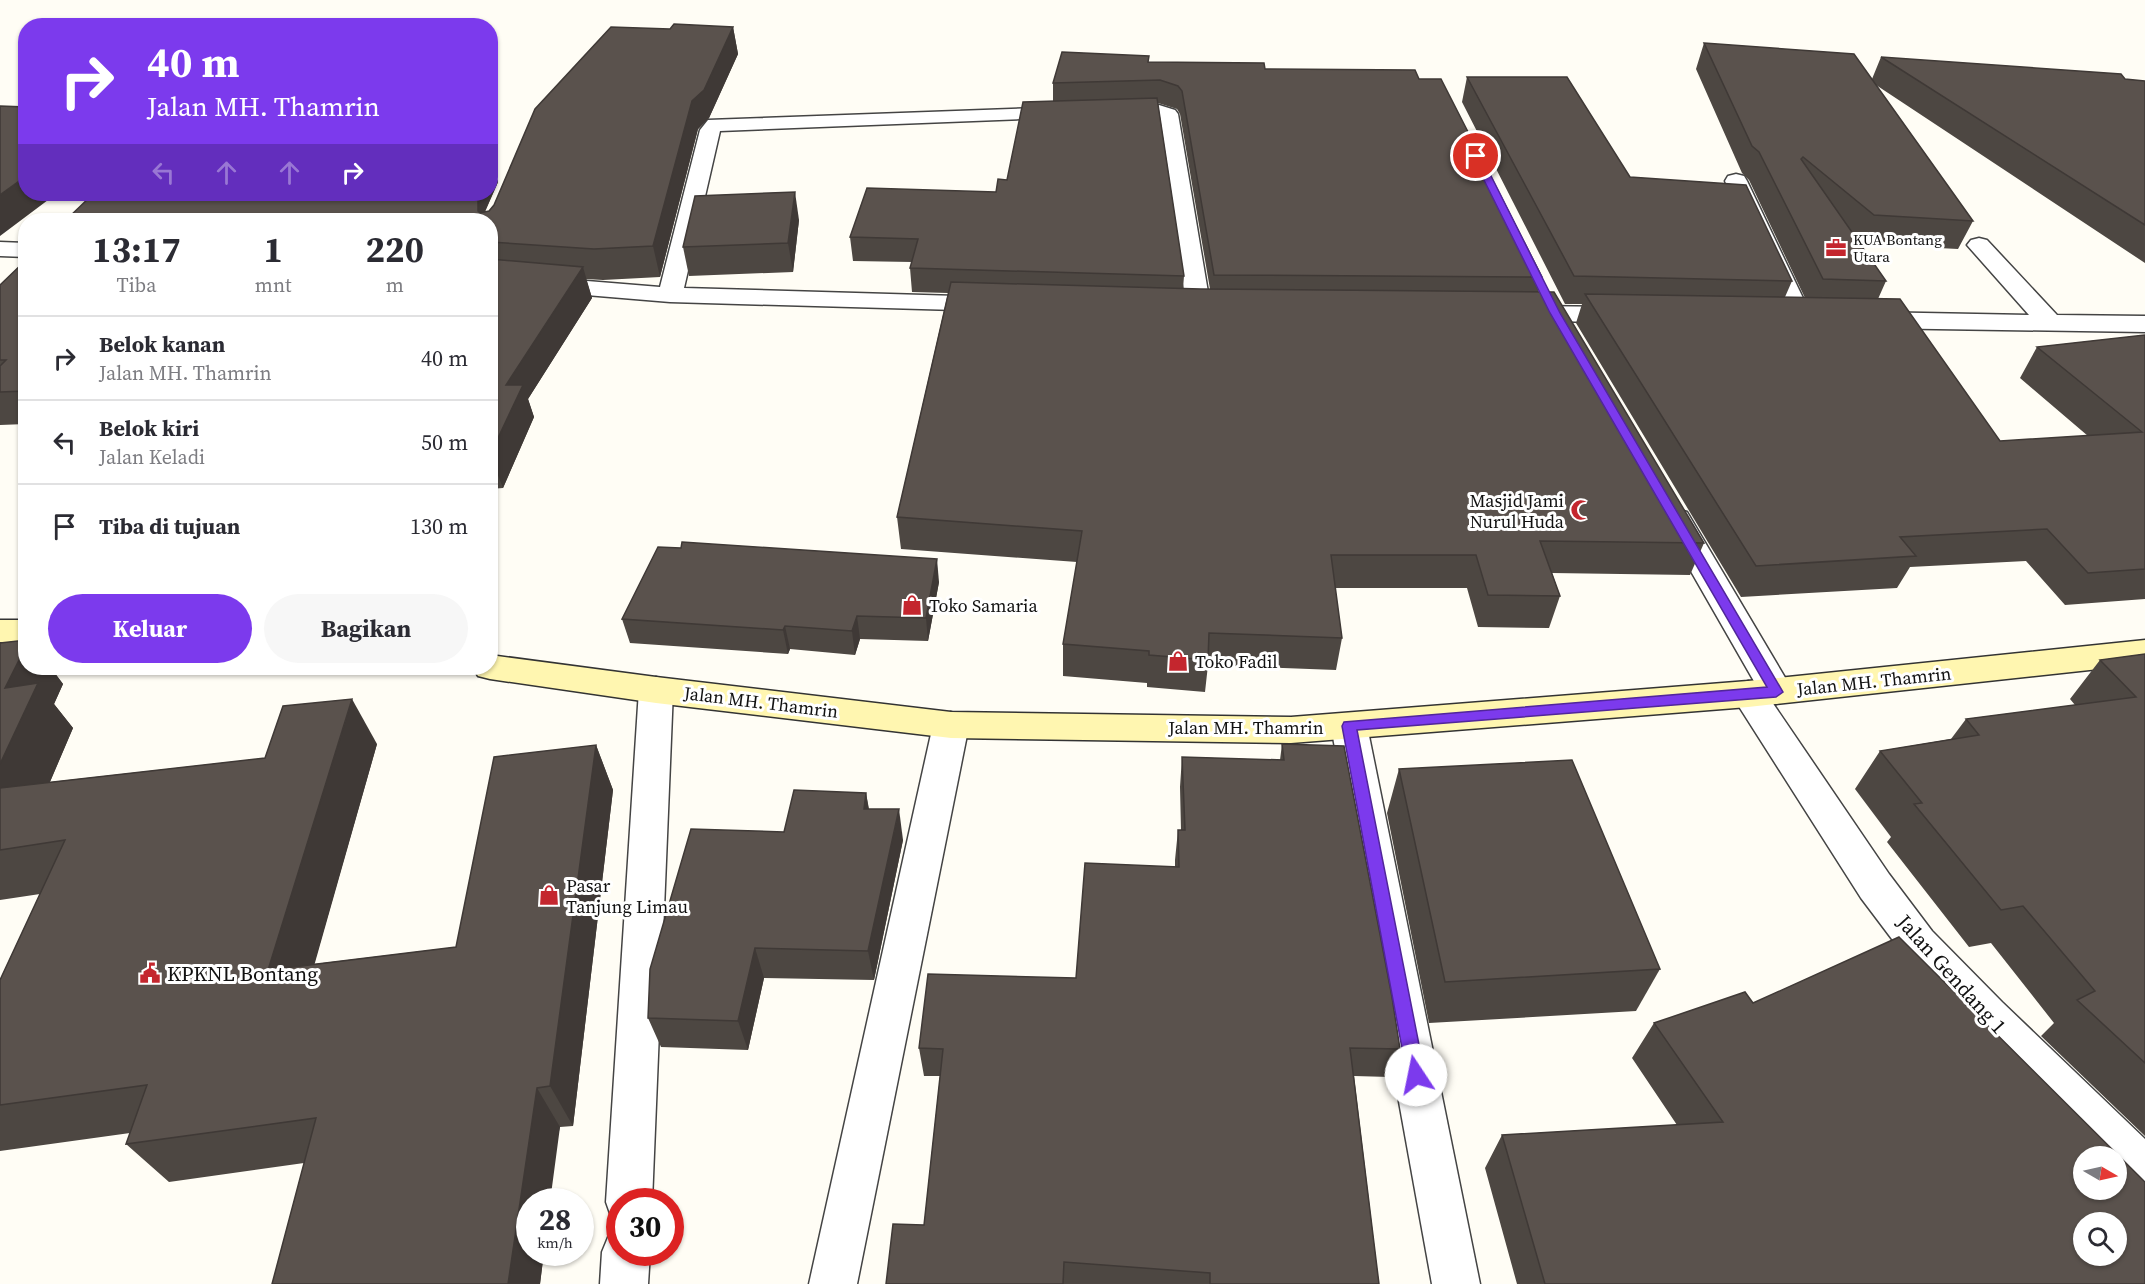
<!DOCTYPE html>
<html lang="id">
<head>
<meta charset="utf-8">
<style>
  body { margin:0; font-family:"Source Serif 4",serif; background:#f7f7f7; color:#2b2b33; height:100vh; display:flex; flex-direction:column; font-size:22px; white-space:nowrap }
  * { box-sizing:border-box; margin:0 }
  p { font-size:20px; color:#7c7c81 }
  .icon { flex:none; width:33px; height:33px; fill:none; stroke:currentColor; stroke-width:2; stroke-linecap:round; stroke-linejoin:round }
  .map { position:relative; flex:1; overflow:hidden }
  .details { position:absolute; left:18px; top:213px; width:480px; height:462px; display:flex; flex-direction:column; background:#fff; border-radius:24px; box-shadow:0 2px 4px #0004 }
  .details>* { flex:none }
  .guide { position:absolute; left:18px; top:18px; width:480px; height:183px; border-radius:24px; box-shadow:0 2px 4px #0004; background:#7c3aed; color:#fff; overflow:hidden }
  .needle { width:39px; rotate:99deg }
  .controls { position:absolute; left:2073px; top:1146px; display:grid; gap:12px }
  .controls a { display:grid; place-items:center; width:54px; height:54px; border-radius:50%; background:#fff; box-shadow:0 2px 4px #0004; font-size:30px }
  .speed { position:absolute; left:516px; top:1188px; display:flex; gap:12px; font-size:30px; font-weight:700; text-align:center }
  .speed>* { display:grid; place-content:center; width:78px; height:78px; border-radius:50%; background:#fff; box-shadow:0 2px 4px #0004; line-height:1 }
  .speed small { font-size:15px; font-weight:400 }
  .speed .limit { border:9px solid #d22; background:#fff; color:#111 }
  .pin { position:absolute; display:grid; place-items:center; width:51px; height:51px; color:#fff; margin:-26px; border:3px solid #fff; border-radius:50%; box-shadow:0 2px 6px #0007 }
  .me { position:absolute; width:66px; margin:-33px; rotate:349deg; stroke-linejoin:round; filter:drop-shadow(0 0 4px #0008) }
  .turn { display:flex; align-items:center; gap:21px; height:126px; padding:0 30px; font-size:27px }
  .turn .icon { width:78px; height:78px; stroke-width:2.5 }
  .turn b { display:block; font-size:42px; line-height:51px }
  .lanes { display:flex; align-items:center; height:57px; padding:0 30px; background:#0003; justify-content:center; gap:30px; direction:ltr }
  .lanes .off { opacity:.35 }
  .eta { display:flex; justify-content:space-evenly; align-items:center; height:102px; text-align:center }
  .eta b { font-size:36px; font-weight:700; line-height:42px }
  .action { display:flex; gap:12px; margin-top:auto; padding:12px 30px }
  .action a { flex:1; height:69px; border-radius:36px; background:#7c3aed; color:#fff; font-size:24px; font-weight:700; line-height:69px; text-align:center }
  .action a+a { background:#f7f7f7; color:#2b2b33 }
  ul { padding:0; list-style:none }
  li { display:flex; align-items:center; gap:18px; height:84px; padding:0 30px; border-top:2px solid #e1e1e2 }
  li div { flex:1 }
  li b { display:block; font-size:22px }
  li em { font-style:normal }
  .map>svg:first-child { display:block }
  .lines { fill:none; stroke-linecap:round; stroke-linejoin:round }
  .street-casing { stroke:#444; stroke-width:3 }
  .secondary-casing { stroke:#333; stroke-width:3 }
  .street { fill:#fff; fill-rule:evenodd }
  .secondary { fill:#fff6b0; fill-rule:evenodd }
  .wall { fill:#4d4742; fill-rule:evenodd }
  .shaded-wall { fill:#3f3936 }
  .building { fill:#5a524d; stroke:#3f3936; stroke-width:1.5; fill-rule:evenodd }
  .route { fill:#7c3aed; stroke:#51269a; stroke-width:1.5 }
  .labels { text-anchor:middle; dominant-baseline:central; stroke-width:6; stroke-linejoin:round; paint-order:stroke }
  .far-poi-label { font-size:15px; fill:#111; stroke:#fff; text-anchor:start }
  .poi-label { font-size:18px; fill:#111; stroke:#fff; text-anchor:start }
  .street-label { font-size:18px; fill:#111; stroke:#fff }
  .near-poi-label { font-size:21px; fill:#111; stroke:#fff; text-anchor:start }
  .near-street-label { font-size:21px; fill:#111; stroke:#fff }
</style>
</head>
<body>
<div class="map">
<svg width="2145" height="1284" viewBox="0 0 2145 1284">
  <rect width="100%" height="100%" fill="#fffdf5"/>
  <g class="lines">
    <g class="street-casing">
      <g id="street">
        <polygon points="1159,105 1175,110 1178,114 1211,310 1208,315 1199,317 1190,315 1187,310 1158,117 1108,116 1105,112 1108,108 1115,106"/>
        <polygon points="1066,107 1073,109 1076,113 1073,117 720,131 684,288 992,297 1001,299 1004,304 1001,309 992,311 670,302 490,287 490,273 660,287 700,130 708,120"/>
        <polygon points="1736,174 1744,176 1747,181 1813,319 1809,324 1800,327 1791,324 1787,319 1725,181 1728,176"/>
        <polygon points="1979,238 1987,240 2057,315 2145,316 2145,332 1871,328 1862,325 1858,320 1862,315 1871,312 2029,315 1967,245 1971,240"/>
        <polygon points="0,242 26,243 26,257 0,256"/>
        <polygon points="1523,306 1625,307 1634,310 1638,315 1634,320 1625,323 1523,320 1514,318 1511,313 1514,308"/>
        <polygon points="1676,509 1687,512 1793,691 1788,700 1776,704 1772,702 1889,874 1932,931 2002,1002 2145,1139 2145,1194 2129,1187 2116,1175 2116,1156 2099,1156 1904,955 1861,898 1731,694 1736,685 1748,681 1755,683 1661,519 1665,512"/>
        <polygon points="656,677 668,681 673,690 652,1202 620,1202 620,1221 612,1219 606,1202 639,690 644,681"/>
        <polygon points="951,712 963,716 969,725 857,1284 809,1284 933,725 939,716"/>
        <polygon points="1349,713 1361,717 1367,726 1480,1284 1432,1284 1331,726 1337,717"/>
        <polygon points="620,1231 620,1252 650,1252 648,1284 600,1284 602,1252 609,1235"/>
      </g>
    </g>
    <g class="secondary-casing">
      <g id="secondary">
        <polygon points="0,620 26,620 26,643 0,642"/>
        <polygon points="2145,640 2145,664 1748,707 1291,743 951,738 656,703 490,679 478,676 473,668 490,668 490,655 656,677 951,712 1291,717 1748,681"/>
      </g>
    </g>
    <use href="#street" class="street"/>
    <use href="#secondary" class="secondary"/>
  </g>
  <g class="wall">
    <polygon points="733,27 738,54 709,118 698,129 660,277 603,280 586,279 592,298 528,399 534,417 503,488 490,489 490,220 93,194 490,194 490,159 498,182 485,212 489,211 670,29"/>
    <polygon points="1704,43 1872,79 1881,57 2145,81 2145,263 1876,85 1973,221 1958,249 1861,244 1859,242 1886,281 1878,299 2000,441 2088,436 2020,378 2037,347 2145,335 2145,599 2065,605 2026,561 1910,567 1897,588 1741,597 1576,323 1582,304 1565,304 1462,102 1467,77 1630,177 1792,281 1785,297 1805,298 1749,180 1742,173 1696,69"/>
    <path d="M1149 62 1419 79 1542 277 1538 292 1704 543 1690 575 1552 573 1560 596 1549 628 1478 627 1467 588H1335L1342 638 1336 670 1208 665 1205 692 1147 687V683L1063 676V644L1077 562 901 549 897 517 948 293 912 292 910 268 912 262 853 261 850 237 996 192 1007 180 1053 101V83ZM1158 103 1177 109 1180 114 1210 289H1183L1184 276Z"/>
    <polygon points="799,220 793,272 689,276 683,247"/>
    <polygon points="26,260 26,424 0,425 0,285"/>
    <polygon points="939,582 928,641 860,639 855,655 790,649 788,654 630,643 622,619"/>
    <polygon points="0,643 26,668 51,668 63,684 54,704 73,728 50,782 265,758 377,744 314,964 456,947 596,745 613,790 573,1126 560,1127 530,1252 544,1252 540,1284 272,1284 304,1163 169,1182 126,1144 130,1133 0,1151 0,980 40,894 0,900"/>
    <polygon points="2145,654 2145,1136 2041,1036 2054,1023 1991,943 1969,947 1887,842 1891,837 1855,789 1880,751 1951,739 1966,719 2075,705 2070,699 2100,660"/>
    <polygon points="1282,744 1400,1049 1390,1077 1354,1076 1379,1284 886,1284 924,1225 940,1076 924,1076 919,1048 1076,978 1175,867 1175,860 1178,830 1181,830 1180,787 1182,757 1280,760"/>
    <polygon points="1399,769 1660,969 1636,1011 1429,1023 1387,813"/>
    <polygon points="866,793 869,809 903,840 874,980 764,978 748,1050 661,1047 648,1018 784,832"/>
    <polygon points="1753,1003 2145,1284 1517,1284 1485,1168 1502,1135 1677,1125 1632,1058 1654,1023"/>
  </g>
  <g class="shaded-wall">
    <polygon points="733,27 738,54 709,118 698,129 660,277 653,246 692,101"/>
    <polygon points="490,159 498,182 481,220 473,194 490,194"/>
    <polygon points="26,176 26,194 56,194 0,236 0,195"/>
    <polygon points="795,192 799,220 793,272 788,243"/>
    <polygon points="583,267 592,298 528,399 534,417 503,488 490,455 506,385"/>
    <polygon points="937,559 939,582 928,641 926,618"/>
    <polygon points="857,616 860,639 855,655 852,631"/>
    <polygon points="785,626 790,649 788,654 783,630"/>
    <polygon points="26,646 26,668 51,668 63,684 54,704 73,728 28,833 0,802 0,764 5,688"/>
    <polygon points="352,699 377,744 301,1012 268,970"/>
    <polygon points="596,745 613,790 573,1126 550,1086"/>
    <polygon points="866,793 871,824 864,809"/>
    <polygon points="899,809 903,840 874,980 868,951"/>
    <polygon points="755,948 764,978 748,1050 738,1021"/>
    <polygon points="537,1088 560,1127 550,1202 530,1202 530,1252 544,1252 540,1284 508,1284"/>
  </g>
  <g class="building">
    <polygon points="674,24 733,27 704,90 692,101 653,246 594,249 490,242 490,220 66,220 93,194 478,194 478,211 480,213 489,211 494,205 535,109 611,27 670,29"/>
    <polygon points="1704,43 1854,54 1973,221 1874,215 1803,157 1801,159 1886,281 1823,279 1759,152 1752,146"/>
    <polygon points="1062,52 1149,56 1148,62 1264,63 1265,69 1415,70 1419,79 1441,79 1542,277 1214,275 1182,91 1178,86 1160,80 1053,83"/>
    <polygon points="1881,57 2121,74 2125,79 2145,81 2145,225"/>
    <polygon points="1467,77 1567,77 1630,177 1746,185 1792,281 1574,276"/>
    <polygon points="1157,98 1184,276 910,268 918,239 850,237 867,188 996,192 998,179 1007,180 1023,102"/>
    <polygon points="0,106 26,107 26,176 0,195"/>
    <polygon points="795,192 788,243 683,247 695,196"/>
    <polygon points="490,259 583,267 506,385 523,385 490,455"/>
    <polygon points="26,260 26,391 0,392 0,366 6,360 0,360 0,285"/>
    <polygon points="951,282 1201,289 1554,292 1704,543 1540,541 1560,596 1488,595 1476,555 1331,555 1342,638 1209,633 1208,660 1149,655 1149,651 1063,644 1082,531 897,517"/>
    <polygon points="1585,294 1900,299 2000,441 2142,432 2037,347 2145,335 2145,569 2088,573 2047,529 1900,537 1916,556 1756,566"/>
    <polygon points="682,542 937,559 926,618 857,616 852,631 785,626 783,630 622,619 658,547 681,548"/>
    <polygon points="26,640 26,646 5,688 38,683 0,764 0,643"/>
    <polygon points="2145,654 2145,1063 2077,1000 2095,991 2023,906 2001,910 1914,804 1922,803 1880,751 1979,735 1966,719 2136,697 2100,660"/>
    <polygon points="352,699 268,970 456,947 494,757 596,745 550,1086 537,1088 508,1284 272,1284 316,1118 126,1144 147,1085 0,1105 0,980 65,840 0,850 0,788 265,758 283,706"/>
    <polygon points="1282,744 1344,746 1392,997 1400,1049 1350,1048 1379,1284 1210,1284 1210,1273 1064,1262 1063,1284 886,1284 893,1224 924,1225 943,1049 919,1048 928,974 1076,978 1085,863 1179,867 1178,830 1185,830 1182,757 1284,760"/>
    <polygon points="1572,760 1660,969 1445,982 1399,769"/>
    <polygon points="794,790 866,793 864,809 899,809 868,951 755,948 738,1021 648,1018 650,969 691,829 784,832"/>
    <path d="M1899 937 2145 1182V1284H1545L1502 1135 1723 1122 1654 1023 1745 992 1753 1003ZM2084 1156H2116V1190H2084ZM2084 1222H2116V1256H2084Z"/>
  </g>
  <polygon class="route" points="1476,153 1481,156 1560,313 1783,692 1776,697 1357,730 1425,1075 1423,1081 1416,1083 1410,1081 1407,1075 1342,726 1344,722 1767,687 1550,313 1472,156"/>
  <defs>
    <g id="office-bare" transform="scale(1.62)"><path d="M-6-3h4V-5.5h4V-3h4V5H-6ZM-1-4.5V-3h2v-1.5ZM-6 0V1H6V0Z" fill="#c4262e" stroke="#fff" stroke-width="2.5" paint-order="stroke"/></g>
    <g id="mosque-bare" transform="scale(1.62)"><path d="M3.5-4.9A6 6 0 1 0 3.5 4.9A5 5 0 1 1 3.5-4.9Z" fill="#c4262e" stroke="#fff" stroke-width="2.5" paint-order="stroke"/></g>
    <g id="shop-bare" transform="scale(1.62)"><path d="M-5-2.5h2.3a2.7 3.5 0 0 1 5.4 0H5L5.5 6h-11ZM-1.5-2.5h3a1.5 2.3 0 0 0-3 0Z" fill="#c4262e" stroke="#fff" stroke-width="2.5" paint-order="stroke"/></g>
    <g id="civic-bare" transform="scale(1.62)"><path d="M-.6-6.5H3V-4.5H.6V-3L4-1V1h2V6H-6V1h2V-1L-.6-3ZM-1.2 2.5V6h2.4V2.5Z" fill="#c4262e" stroke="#fff" stroke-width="2.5" paint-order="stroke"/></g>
  </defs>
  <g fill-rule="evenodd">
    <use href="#office-bare" x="1836" y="248"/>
    <use href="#mosque-bare" x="1581" y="510"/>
    <use href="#shop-bare" x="912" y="605"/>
    <use href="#shop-bare" x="1178" y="661"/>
    <use href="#shop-bare" x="549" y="895"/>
    <use href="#civic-bare" x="150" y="973"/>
  </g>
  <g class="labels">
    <g class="far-poi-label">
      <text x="1853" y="239">KUA Bontang<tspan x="1853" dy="17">Utara</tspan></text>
    </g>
    <g class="poi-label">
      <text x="1564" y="500" text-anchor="end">Masjid Jami<tspan x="1564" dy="21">Nurul Huda</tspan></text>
      <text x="929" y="605">Toko Samaria</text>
      <text x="1195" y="661">Toko Fadil</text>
      <text x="566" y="885">Pasar<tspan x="566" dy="21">Tanjung Limau</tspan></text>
    </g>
    <g class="street-label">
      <text transform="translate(1874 681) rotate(-6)">Jalan MH. Thamrin</text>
      <text transform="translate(761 702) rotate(7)">Jalan MH. Thamrin</text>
      <text x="1246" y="727">Jalan MH. Thamrin</text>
    </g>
    <g class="near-poi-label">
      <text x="167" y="973">KPKNL Bontang</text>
    </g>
    <g class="near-street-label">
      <text transform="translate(1952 974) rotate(48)">Jalan Gendang 1</text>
    </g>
  </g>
</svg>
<div class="controls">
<a><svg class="needle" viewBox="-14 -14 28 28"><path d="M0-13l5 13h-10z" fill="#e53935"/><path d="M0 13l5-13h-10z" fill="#7c7c81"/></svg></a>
<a><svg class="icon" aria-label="search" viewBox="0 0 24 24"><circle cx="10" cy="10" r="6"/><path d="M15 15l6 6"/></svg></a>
</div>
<div class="speed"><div>28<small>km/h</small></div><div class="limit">30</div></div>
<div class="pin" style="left:1476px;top:156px;background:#d93025"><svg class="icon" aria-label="arrive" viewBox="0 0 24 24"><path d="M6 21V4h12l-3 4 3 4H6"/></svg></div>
<svg class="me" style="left:1416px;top:1075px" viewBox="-20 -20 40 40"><circle r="19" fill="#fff"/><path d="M0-13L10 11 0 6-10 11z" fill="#7c3aed"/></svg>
<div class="guide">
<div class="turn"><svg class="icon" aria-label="right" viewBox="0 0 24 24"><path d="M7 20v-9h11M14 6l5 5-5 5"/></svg><div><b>40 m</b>Jalan MH. Thamrin</div></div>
<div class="lanes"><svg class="icon off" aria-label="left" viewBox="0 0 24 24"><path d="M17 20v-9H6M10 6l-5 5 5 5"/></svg><svg class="icon off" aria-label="ahead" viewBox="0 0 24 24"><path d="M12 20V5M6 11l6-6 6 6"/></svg><svg class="icon off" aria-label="ahead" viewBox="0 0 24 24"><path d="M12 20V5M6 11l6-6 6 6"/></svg><svg class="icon" aria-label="right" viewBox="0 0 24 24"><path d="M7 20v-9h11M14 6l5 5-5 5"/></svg></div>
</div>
<section class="details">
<div class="eta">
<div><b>13:17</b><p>Tiba</p></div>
<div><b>1</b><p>mnt</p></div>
<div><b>220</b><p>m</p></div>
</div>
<ul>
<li><svg class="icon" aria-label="right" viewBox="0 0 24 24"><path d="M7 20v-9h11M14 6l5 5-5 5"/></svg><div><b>Belok kanan</b><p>Jalan MH. Thamrin</p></div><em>40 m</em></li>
<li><svg class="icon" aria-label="left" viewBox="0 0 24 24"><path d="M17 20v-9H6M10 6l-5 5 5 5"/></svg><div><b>Belok kiri</b><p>Jalan Keladi</p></div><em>50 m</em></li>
<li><svg class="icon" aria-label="arrive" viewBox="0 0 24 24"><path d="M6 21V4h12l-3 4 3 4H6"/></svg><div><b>Tiba di tujuan</b></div><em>130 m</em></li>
</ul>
<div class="action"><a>Keluar</a><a>Bagikan</a></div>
</section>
</div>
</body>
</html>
